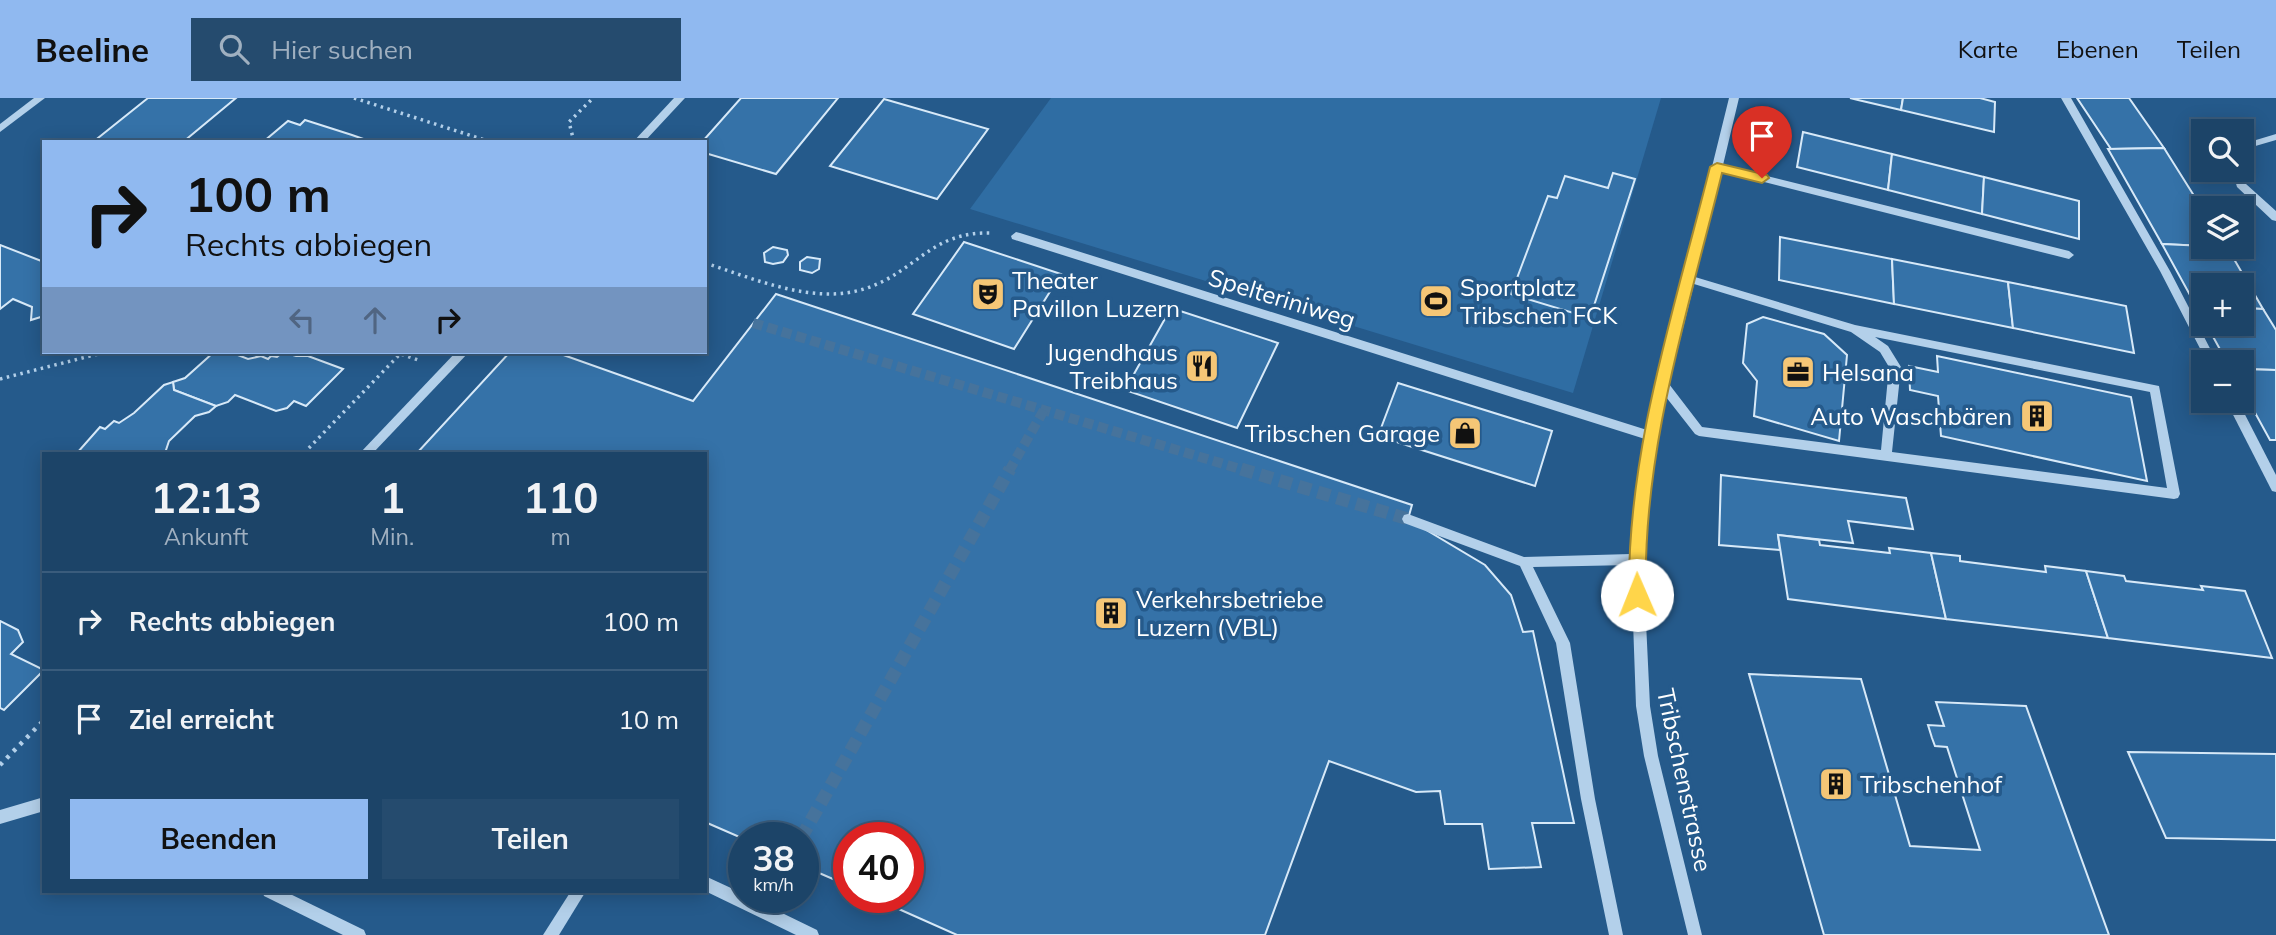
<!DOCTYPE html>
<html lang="de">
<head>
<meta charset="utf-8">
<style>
  body { margin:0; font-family:Mulish,sans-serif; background:#254b6e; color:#f1f3f6; height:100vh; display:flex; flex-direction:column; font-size:26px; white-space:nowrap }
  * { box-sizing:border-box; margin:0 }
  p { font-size:23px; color:#a0b0c0 }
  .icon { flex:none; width:38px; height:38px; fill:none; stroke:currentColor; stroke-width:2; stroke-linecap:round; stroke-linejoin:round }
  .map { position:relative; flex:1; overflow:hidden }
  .sheet { position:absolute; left:42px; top:354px; width:665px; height:441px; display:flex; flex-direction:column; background:#1c4468; border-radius:0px; box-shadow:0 4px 18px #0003,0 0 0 2px #3a5c7c }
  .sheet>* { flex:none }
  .hud { position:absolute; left:42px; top:42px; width:665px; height:214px; border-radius:0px; box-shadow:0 4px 18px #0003,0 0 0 2px #3a5c7c; background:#90b9f0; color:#111; overflow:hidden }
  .buttons { position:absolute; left:2191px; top:21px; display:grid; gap:14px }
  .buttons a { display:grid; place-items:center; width:63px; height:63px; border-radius:0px; background:#1c4468; box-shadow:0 4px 18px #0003,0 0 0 2px #3a5c7c; font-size:35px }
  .speed { position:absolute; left:728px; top:724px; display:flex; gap:14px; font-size:35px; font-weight:700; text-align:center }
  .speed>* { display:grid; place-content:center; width:91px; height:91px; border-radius:50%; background:#1c4468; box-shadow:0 4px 18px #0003,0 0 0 2px #3a5c7c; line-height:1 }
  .speed small { font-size:18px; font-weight:400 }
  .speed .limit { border:10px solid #d22; background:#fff; color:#111 }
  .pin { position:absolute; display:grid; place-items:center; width:60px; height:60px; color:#fff; margin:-72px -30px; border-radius:50% 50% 50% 0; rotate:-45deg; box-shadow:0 0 7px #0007 }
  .pin .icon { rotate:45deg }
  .me { position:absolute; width:77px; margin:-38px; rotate:359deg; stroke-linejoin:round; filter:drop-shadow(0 0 5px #0008) }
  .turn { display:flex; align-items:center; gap:24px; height:147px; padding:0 28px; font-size:32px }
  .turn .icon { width:91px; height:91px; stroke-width:2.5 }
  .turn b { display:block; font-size:49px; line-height:60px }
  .lanes { display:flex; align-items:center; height:66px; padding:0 28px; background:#0003; justify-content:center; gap:35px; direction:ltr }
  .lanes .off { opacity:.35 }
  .eta { display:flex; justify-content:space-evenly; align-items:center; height:119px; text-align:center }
  .eta b { font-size:42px; font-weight:700; line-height:49px }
  .cta { display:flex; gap:14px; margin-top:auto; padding:14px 28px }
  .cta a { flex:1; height:80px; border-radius:0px; background:#90b9f0; color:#111; font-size:28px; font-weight:700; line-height:80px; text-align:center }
  .cta a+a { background:#254b6e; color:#f1f3f6 }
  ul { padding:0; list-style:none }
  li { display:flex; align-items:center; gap:21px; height:98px; padding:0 28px; border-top:2px solid #3a5c7c }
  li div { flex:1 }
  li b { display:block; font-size:26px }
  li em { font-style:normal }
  header { display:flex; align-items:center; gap:42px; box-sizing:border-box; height:98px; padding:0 35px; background:#90b9f0; color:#111 }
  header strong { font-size:33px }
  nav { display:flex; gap:38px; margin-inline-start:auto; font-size:24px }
  .search { width:490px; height:63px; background:#254b6e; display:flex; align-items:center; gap:18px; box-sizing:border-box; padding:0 24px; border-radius:0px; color:#a0b0c0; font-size:26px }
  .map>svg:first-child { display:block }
  .green { fill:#2f6da3 }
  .building { fill:#3572a8; stroke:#d7e9f8; stroke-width:2 }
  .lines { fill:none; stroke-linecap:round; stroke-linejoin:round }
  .minor-tunnel-far1 { stroke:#46739c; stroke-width:10; stroke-dasharray:10 5; stroke-linecap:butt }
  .minor-tunnel { stroke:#46739c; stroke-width:13; stroke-dasharray:13 7; stroke-linecap:butt }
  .path-far1 { stroke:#b3d0ea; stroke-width:3.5; stroke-dasharray:2.5 4.5; stroke-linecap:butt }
  .path { stroke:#b3d0ea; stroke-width:4.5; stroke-dasharray:3.5 6; stroke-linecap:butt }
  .minor { fill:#b3d0ea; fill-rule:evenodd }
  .route { fill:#ffd54a; stroke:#a68a30; stroke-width:2 }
  .labels { text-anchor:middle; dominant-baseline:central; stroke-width:7; stroke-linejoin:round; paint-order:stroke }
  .poi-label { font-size:24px; fill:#fff; stroke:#255a8b; text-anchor:start }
  .street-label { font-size:24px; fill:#fff; stroke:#255a8b }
</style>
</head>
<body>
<header>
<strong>Beeline</strong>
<div class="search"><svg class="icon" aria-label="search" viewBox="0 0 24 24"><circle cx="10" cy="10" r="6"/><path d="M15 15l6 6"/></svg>Hier suchen</div>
<nav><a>Karte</a><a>Ebenen</a><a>Teilen</a></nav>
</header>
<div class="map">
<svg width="2276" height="837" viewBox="0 0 2276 837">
  <rect width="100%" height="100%" fill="#255a8b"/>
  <polygon class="green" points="1051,0 1661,0 1573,295 970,111"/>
  <g class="building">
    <polygon points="148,0 236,0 183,44 93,44"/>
    <polygon points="741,0 838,0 776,76 705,55 705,44 702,44"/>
    <polygon points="1850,0 1903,0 1901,12 1858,2"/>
    <polygon points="1903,0 1980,0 1995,4 1994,34 1901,12"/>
    <polygon points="2077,0 2129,0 2164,50 2111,51"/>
    <polygon points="884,1 988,31 937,101 830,68"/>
    <polygon points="305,22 352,37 372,44 263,44 288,23 300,27"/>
    <polygon points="1803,34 1892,56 1888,92 1797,69"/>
    <polygon points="2164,50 2203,112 2203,148 2162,146 2108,51"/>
    <polygon points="1892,56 1984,79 1982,116 1888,92"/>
    <polygon points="1613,75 1635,81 1590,220 1511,196 1548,98 1557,100 1565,78 1608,90"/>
    <polygon points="1984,79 2079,103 2079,141 1982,116"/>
    <polygon points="1780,139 1892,161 1894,206 1779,182"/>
    <polygon points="964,144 1061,176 1014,251 913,216"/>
    <polygon points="2162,146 2227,149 2263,211 2242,210 2242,187 2203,187 2203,208 2196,208"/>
    <polygon points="0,147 44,164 44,218 31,222 32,209 13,201 0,211"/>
    <polygon points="773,149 787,152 788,157 783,164 773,166 765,164 764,155"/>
    <polygon points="807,159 820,161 819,171 812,175 800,172 800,164"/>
    <polygon points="1892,161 2008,184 2013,230 1894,206"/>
    <polygon points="2008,184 2126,208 2134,255 2013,230"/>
    <polygon points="776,196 1412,407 1408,421 1485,467 1511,497 1523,534 1533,533 1574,725 1532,725 1541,769 1489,771 1482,726 1445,726 1440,693 1416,694 1329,663 1265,837 957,837 874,800 908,800 908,740 849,740 849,788 803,768 803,740 744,741 705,724 705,355 417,355 510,254 555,254 693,303"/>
    <polygon points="1171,210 1278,245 1237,330 1125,292"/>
    <polygon points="2242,210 2263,211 2276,232 2276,272 2242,271 2242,264 2227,264 2206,226 2242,226"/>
    <polygon points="1763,219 1824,236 1847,257 1839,343 1754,318 1757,283 1743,265 1747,226"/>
    <polygon points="214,254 230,254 248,261 261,258 268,261 271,258 277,259 283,254 296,258 308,258 343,271 306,308 294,303 287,310 276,313 235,297 228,304 216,308 174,292 173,284 185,280"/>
    <polygon points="1937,258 2131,299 2147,383 1941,338 1938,298 1910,292 1909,268 1938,274"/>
    <polygon points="2242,271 2276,272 2276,342 2270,342 2242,291"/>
    <polygon points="173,284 174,292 216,308 209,314 195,318 169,343 165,355 77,355 100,329 105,331 114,323 119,325 134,315 164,287"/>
    <polygon points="1398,285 1552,333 1535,388 1378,338"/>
    <polygon points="1721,377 1906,400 1913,431 1848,423 1853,445 1778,437 1780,452 1719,447"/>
    <polygon points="1778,437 1819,442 1820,447 1890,455 1889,450 1931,455 1946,521 1788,501"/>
    <polygon points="1931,455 1960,458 1960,463 2046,474 2045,468 2086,473 2108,540 1946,521"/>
    <polygon points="2086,473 2124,478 2126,483 2203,492 2201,488 2245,493 2272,560 2108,540"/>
    <polygon points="0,523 18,532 23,544 11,556 44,572 4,612 0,610"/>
    <polygon points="1749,576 1861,581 1910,748 1980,752 1947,649 1935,648 1932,640 1928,627 1944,628 1936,604 2026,608 2109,837 1824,837"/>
    <polygon points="2128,654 2276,656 2276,742 2166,740"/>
  </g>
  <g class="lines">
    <g class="minor-tunnel-far1">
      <polyline points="753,225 1247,373"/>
      <polyline points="1009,373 1044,312"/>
    </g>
    <g class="minor-tunnel">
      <polyline points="1241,371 1408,421"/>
      <polyline points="801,740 1010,371"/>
      <polyline points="761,812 768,800"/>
    </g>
    <g class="path-far1">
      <polyline points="354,0 491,44"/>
      <polyline points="574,44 569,24 593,0"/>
      <path d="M705 165C755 181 815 208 867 190 917 173 931 133 992 135"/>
      <polyline points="395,254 418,262"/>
      <polyline points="0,281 106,254"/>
      <polyline points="304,355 402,254"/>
    </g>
    <polyline class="path" points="0,667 44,622"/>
    <g class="minor">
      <polygon points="34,0 45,0 0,34 0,26"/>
      <polygon points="674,0 685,0 644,44 633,44"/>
      <path d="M1729 0H1739L1723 67 2069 153 2074 157 2069 161 1721 73 1695 179 1855 227 2159 288 2180 396 2178 400 2174 401 1699 338 1695 336 1666 299 1657 338 1643 461 1650 608 1658 658 1702 837H1688L1644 658 1636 608 1631 467 1533 469 1570 545 1595 701 1623 837H1609L1581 701 1556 545 1520 468 1404 425 1402 421 1404 417 1408 416 1524 459 1631 456 1645 341 1012 141 1011 138 1016 134 1020 135 1647 332ZM1694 186 1851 234 1880 254 1889 269 1881 352 1702 329 1669 286ZM1875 239 2150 294 2167 390 1892 354 1901 269 1888 248Z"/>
      <polygon points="2061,0 2071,0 2170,173 2217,264 2207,264 2160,173"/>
      <polygon points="2276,36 2276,42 2252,49 2246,57 2242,58 2242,49 2246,45"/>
      <polygon points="2232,72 2242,72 2246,86 2276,113 2276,123 2272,122 2237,89"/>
      <polygon points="456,254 469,254 373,355 360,355"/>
      <polygon points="2226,303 2238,303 2276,377 2276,394 2272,393"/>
      <polygon points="44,699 44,713 0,726 0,712"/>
      <polygon points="705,778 744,796 744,800 751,800 817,832 819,837 796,837 705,793"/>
      <polygon points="262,793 284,793 364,832 366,837 343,837 264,798"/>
      <polygon points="571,793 586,793 559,837 543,837"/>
    </g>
  </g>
  <path class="route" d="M1717 65 1767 77 1769 80 1762 85 1722 75C1688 213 1642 354 1646 497L1643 502 1637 505 1632 502 1629 497C1627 352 1675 209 1710 69Z"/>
  <defs>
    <g id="theatre-square" transform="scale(1.75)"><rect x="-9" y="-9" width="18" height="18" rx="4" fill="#f5c676" stroke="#255a8b"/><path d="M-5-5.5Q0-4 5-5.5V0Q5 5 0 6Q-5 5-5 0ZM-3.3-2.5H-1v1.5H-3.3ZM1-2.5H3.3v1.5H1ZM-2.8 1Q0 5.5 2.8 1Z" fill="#111"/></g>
    <g id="stadium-square" transform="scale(1.75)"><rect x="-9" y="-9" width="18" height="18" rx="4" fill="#f5c676" stroke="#255a8b"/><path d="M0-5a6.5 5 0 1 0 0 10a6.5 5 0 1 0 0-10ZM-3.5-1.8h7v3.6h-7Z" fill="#111"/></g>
    <g id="restaurant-square" transform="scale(1.75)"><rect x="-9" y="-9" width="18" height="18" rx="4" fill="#f5c676" stroke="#255a8b"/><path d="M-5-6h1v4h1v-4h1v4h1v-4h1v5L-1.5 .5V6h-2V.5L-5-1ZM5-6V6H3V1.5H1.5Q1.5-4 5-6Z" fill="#111"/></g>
    <g id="office-square" transform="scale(1.75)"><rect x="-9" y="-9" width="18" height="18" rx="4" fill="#f5c676" stroke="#255a8b"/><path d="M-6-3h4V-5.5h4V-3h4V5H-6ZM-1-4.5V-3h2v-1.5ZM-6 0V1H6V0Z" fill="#111"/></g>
    <g id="building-square" transform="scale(1.75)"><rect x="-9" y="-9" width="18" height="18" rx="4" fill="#f5c676" stroke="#255a8b"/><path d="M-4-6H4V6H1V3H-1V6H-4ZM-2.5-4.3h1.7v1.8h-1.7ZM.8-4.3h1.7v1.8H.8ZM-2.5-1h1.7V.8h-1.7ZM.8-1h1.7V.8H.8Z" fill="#111"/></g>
    <g id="shop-square" transform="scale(1.75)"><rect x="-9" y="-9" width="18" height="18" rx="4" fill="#f5c676" stroke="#255a8b"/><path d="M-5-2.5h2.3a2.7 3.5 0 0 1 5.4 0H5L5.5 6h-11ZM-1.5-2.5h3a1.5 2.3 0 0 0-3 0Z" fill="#111"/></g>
  </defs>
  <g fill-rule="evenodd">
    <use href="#theatre-square" x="988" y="196"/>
    <use href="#stadium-square" x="1436" y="203"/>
    <use href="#restaurant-square" x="1202" y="268"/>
    <use href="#office-square" x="1798" y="274"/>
    <use href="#building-square" x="2037" y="318"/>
    <use href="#shop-square" x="1465" y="335"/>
    <use href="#building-square" x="1111" y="515"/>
    <use href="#building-square" x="1836" y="686"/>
  </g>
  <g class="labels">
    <g class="poi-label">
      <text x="1012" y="182">Theater<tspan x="1012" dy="28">Pavillon Luzern</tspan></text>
      <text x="1460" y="189">Sportplatz<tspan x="1460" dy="28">Tribschen FCK</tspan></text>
      <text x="1178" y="254" text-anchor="end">Jugendhaus<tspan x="1178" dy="28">Treibhaus</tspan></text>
      <text x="1822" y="274">Helsana</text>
      <text x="2012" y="318" text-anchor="end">Auto Waschbären</text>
      <text x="1440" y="335" text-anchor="end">Tribschen Garage</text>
      <text x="1136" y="501">Verkehrsbetriebe<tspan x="1136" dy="28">Luzern (VBL)</tspan></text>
      <text x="1860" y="686">Tribschenhof</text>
    </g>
    <g class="street-label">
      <text transform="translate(1282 200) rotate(17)">Spelteriniweg</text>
      <text transform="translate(1685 682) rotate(78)">Tribschenstrasse</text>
    </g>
  </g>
</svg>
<div class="buttons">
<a><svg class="icon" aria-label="search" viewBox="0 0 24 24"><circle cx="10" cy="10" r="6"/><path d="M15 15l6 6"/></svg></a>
<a><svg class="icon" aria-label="layers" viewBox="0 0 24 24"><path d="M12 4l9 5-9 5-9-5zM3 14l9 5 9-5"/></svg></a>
<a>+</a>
<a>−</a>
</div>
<div class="speed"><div>38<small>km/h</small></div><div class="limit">40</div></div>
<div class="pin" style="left:1762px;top:80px;background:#d93025"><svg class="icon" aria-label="arrive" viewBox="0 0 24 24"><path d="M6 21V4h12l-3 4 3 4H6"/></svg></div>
<svg class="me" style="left:1637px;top:497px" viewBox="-20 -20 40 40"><circle r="19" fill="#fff"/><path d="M0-13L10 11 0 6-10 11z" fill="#ffd54a"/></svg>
<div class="hud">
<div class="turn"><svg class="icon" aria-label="right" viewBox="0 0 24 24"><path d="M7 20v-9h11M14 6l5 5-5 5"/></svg><div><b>100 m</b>Rechts abbiegen</div></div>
<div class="lanes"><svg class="icon off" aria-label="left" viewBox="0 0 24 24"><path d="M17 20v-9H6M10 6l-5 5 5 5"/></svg><svg class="icon off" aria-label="ahead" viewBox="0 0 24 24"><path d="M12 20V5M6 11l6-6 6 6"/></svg><svg class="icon" aria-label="right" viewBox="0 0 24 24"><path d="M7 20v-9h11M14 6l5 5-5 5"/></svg></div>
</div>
<section class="sheet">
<div class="eta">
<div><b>12:13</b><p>Ankunft</p></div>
<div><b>1</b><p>Min.</p></div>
<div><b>110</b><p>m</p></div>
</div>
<ul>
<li><svg class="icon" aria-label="right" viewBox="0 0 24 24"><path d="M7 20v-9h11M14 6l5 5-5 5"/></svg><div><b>Rechts abbiegen</b></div><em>100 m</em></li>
<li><svg class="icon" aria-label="arrive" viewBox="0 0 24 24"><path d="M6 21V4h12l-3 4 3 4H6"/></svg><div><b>Ziel erreicht</b></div><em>10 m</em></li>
</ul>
<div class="cta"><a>Beenden</a><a>Teilen</a></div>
</section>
</div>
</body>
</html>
